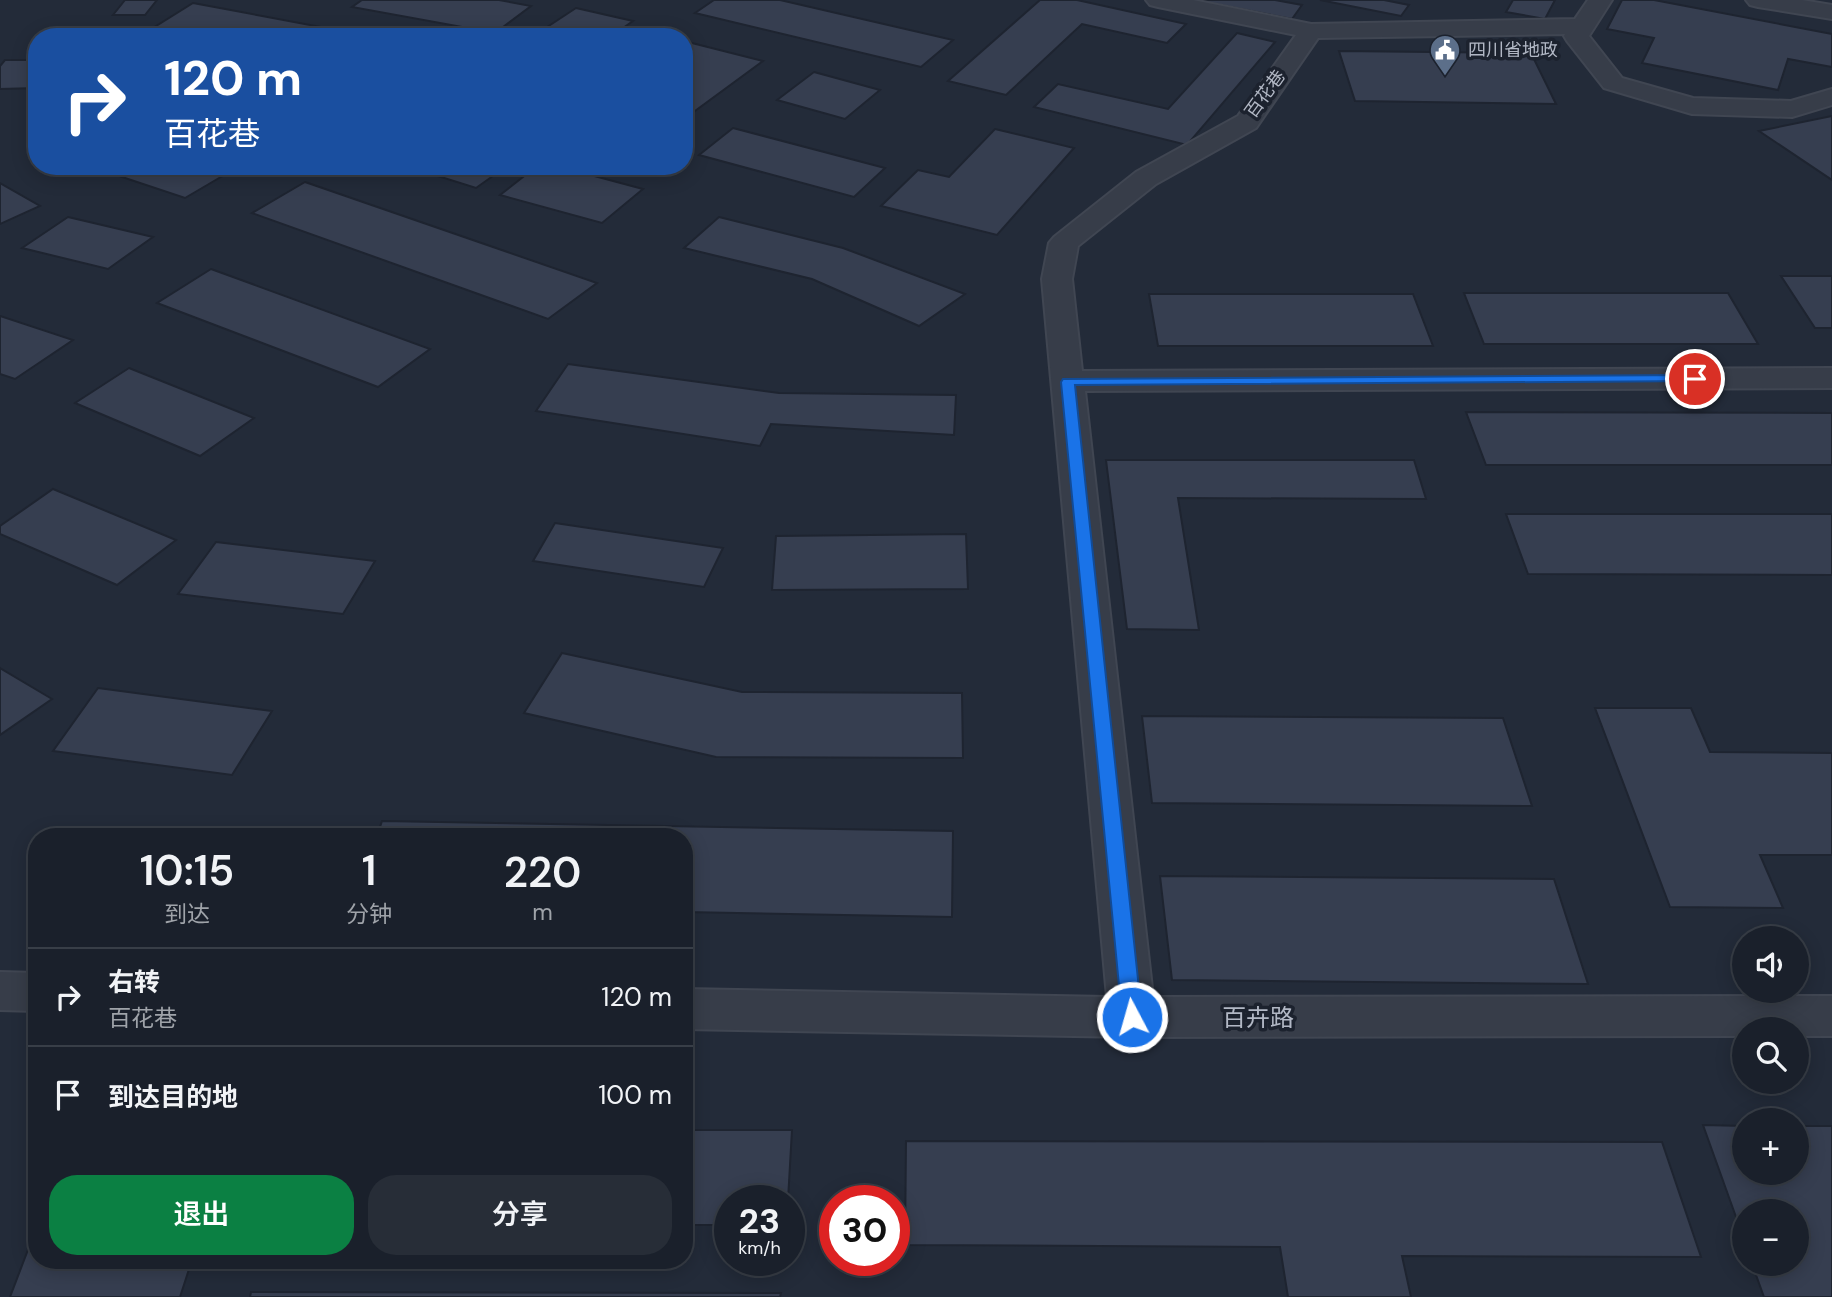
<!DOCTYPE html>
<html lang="zh">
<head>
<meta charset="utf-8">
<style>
  body { margin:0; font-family:"DM Sans","Noto Sans SC",sans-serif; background:#272d37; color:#f1f3f6; height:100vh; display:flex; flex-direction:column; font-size:26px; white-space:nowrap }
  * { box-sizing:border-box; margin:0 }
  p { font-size:23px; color:#9fa3a9 }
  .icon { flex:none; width:38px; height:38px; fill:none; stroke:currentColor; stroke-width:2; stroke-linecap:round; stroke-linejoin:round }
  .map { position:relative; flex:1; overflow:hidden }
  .panel { position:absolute; left:28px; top:828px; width:665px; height:441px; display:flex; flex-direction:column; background:#1a202b; border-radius:28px; box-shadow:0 4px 18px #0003,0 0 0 2px #383e47 }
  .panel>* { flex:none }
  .top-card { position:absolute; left:28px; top:28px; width:665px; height:147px; border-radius:28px; box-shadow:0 4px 18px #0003,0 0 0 2px #383e47; background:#1a4fa0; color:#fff; overflow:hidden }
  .buttons { position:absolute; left:1732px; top:926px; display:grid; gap:14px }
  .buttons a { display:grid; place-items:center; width:77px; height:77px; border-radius:50%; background:#1a202b; box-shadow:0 4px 18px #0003,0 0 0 2px #383e47; font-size:35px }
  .speed { position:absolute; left:714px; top:1185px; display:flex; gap:14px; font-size:35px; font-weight:700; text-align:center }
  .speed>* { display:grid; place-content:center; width:91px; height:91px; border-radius:50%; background:#1a202b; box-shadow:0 4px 18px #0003,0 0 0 2px #383e47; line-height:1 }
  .speed small { font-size:18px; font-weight:400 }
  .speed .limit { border:10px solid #d22; background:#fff; color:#111 }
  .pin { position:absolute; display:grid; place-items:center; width:60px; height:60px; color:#fff; margin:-30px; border:4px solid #fff; border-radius:50%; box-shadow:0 2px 7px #0007 }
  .me { position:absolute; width:77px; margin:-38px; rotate:354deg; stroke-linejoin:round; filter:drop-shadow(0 0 5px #0008) }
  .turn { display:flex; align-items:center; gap:24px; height:147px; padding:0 21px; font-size:32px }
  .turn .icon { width:91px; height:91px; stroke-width:2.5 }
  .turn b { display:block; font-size:49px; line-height:60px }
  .eta { display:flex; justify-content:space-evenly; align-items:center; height:119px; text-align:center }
  .eta b { font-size:42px; font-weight:600; line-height:49px }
  .button { display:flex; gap:14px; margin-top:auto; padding:14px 21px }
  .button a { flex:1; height:80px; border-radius:28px; background:#0b8043; color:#fff; font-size:28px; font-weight:600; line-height:80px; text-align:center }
  .button a+a { background:#272d37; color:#f1f3f6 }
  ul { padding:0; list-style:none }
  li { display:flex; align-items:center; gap:21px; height:98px; padding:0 21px; border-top:2px solid #383e47 }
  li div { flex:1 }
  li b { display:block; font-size:26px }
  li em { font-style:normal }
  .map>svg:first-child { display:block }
  .building { fill:#363e50; stroke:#1e2430; stroke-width:2 }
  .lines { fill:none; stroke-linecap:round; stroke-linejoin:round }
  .minor-casing { stroke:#404652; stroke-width:4 }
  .minor { fill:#373d49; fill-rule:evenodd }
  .route { fill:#1a73e8; stroke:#114b97; stroke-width:2 }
  .labels { text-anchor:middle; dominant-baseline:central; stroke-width:7; stroke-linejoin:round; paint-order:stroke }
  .far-poi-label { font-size:18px; fill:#b2b8c5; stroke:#1c222e; text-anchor:start }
  .far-street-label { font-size:18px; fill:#b2b8c5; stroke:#1c222e }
  .near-street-label { font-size:24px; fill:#b2b8c5; stroke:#1c222e }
</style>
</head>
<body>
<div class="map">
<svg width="1832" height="1297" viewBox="0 0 1832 1297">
  <rect width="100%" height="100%" fill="#232b39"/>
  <g class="building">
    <polygon points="125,0 157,0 145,15 113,15"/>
    <polygon points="362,0 499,0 531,6 495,33 352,7"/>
    <polygon points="714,0 780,0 953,40 921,67 695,13"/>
    <polygon points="1040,0 1077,0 1186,24 1167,43 1082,24 1006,95 948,81"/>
    <polygon points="1194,0 1275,0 1302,5 1292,19"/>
    <polygon points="1320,0 1384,0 1409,5 1401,16"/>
    <polygon points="1513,0 1555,0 1545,19 1506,12"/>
    <polygon points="1622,0 1654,0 1832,34 1832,67 1788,59 1778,90 1642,63 1654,38 1607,29"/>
    <polygon points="193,3 374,37 199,37 153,28"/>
    <polygon points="576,8 633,21 610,37 532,37"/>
    <polygon points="1237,33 1275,42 1187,145 1034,107 1058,84 1168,109"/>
    <polygon points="684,41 763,61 684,119 684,76 688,73 684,72"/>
    <polygon points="1339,51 1531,53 1556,104 1355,101"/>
    <polygon points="5,60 37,60 37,88 0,89 0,66"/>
    <polygon points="814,72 880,90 845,119 777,100"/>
    <polygon points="1832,116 1832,180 1759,131"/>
    <polygon points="733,128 885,168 854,197 699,155"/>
    <polygon points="995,129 1074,148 997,235 881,206 918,170 949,177"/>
    <polygon points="140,166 217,166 231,171 185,198 122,177"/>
    <polygon points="406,166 507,166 476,188"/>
    <polygon points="537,166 557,166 643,189 602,223 500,195"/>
    <polygon points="305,182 597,283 548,319 252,213"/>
    <polygon points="0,183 40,206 0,224"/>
    <polygon points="68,217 153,237 108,269 22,248"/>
    <polygon points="719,217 843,248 965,294 919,326 812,279 684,248"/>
    <polygon points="211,269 430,349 378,387 157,303"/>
    <polygon points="1781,276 1832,276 1832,328 1815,328"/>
    <polygon points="1464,293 1728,293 1758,344 1484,344"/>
    <polygon points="1149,294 1413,294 1433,346 1158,346"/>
    <polygon points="0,316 73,340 15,379 0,374"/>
    <polygon points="568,364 779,393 956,395 954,435 771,424 760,446 536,411"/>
    <polygon points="129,368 254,418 200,456 75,403"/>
    <polygon points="1466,412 1832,413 1832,465 1486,465"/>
    <polygon points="1106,460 1414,460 1426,499 1178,498 1199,630 1127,629"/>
    <polygon points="53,489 176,540 117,585 0,534 0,526"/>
    <polygon points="1506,514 1832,514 1832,575 1528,574"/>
    <polygon points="555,523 723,548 704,587 533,561"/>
    <polygon points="966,534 968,589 772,590 776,536"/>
    <polygon points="216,542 375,561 343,614 178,594"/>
    <polygon points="562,653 742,692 962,693 963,758 716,757 524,713"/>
    <polygon points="0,668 52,699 0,735"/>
    <polygon points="98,688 272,711 232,775 53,751"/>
    <polygon points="1595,708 1691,708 1710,752 1832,753 1832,855 1760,855 1783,908 1670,907"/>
    <polygon points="1142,716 1503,718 1532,806 1152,803"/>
    <polygon points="382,821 953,831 952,917 684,912 684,836 377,836"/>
    <polygon points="1160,876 1554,879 1588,984 1172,980"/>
    <polygon points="1703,1125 1745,1126 1745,1172 1797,1172 1797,1126 1832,1126 1832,1297 1764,1297 1752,1264 1797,1264 1797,1211 1745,1211 1745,1242"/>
    <polygon points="684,1130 792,1130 788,1200 730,1200 730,1225 684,1225"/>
    <polygon points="906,1141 1662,1142 1701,1257 1402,1256 1411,1297 1288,1297 1280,1247 905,1245"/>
    <polygon points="37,1226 37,1260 192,1260 180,1297 10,1297"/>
    <polygon points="251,1292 781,1293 780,1297 250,1297"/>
  </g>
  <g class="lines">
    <g class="minor-casing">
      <g id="minor">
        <polygon points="1146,0 1193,0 1311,24 1575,19 1588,0 1612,0 1589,36 1622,78 1693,98 1791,101 1832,89 1832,105 1792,117 1692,114 1604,88 1567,41 1564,36 1565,34 1318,38 1256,128 1156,184 1078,246 1072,279 1082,371 1832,368 1832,388 1085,391 1153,997 1832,996 1832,1036 1797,1036 1797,1029 1745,1029 1745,1036 1132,1037 684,1029 684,989 1107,997 1042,279 1049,243 1054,237 1136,172 1238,116 1296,35 1158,7 1150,5"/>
        <polygon points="1746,0 1802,0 1832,5 1832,19 1758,7 1750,5"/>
        <polygon points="0,972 37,973 37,1011 0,1010"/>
      </g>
    </g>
    <use href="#minor" class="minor"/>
  </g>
  <polygon class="route" points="1695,375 1700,376 1700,381 1075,385 1142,1017 1139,1023 1132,1026 1125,1023 1122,1017 1061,382 1063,379"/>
  <defs>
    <g id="civic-pin" transform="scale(1.575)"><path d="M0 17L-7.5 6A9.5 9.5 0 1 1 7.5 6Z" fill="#5c6f8a" stroke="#1c222e"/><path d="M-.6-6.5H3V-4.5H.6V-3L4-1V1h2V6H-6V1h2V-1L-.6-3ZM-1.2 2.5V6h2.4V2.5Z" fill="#fff"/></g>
  </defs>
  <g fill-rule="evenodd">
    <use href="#civic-pin" x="1445" y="50"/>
  </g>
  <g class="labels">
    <g class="far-poi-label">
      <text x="1468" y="50">四川省地政</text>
    </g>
    <g class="far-street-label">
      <text transform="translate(1265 94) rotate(-54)">百花巷</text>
    </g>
    <g class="near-street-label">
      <text x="1258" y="1017">百卉路</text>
    </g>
  </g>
</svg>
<div class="buttons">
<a><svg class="icon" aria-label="sound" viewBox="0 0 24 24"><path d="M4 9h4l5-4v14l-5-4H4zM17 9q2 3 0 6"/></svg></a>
<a><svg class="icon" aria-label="search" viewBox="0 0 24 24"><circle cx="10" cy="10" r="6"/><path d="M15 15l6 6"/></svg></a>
<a>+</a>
<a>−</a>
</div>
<div class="speed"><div>23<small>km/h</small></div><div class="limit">30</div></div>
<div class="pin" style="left:1695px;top:379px;background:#d93025"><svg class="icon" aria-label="arrive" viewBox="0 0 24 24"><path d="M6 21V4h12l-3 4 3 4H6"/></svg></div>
<svg class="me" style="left:1132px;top:1017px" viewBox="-20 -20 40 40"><circle r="17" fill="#1a73e8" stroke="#fff" stroke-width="3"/><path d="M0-11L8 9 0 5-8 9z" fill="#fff"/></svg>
<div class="top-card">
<div class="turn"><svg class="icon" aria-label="right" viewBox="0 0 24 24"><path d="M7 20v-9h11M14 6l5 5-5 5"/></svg><div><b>120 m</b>百花巷</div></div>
</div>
<section class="panel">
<div class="eta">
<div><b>10:15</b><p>到达</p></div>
<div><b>1</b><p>分钟</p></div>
<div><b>220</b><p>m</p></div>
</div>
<ul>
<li><svg class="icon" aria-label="right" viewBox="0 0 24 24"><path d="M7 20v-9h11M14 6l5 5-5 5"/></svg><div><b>右转</b><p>百花巷</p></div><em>120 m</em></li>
<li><svg class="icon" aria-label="arrive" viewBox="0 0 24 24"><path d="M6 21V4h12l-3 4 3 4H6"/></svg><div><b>到达目的地</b></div><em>100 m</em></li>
</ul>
<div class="button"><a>退出</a><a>分享</a></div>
</section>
</div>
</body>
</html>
